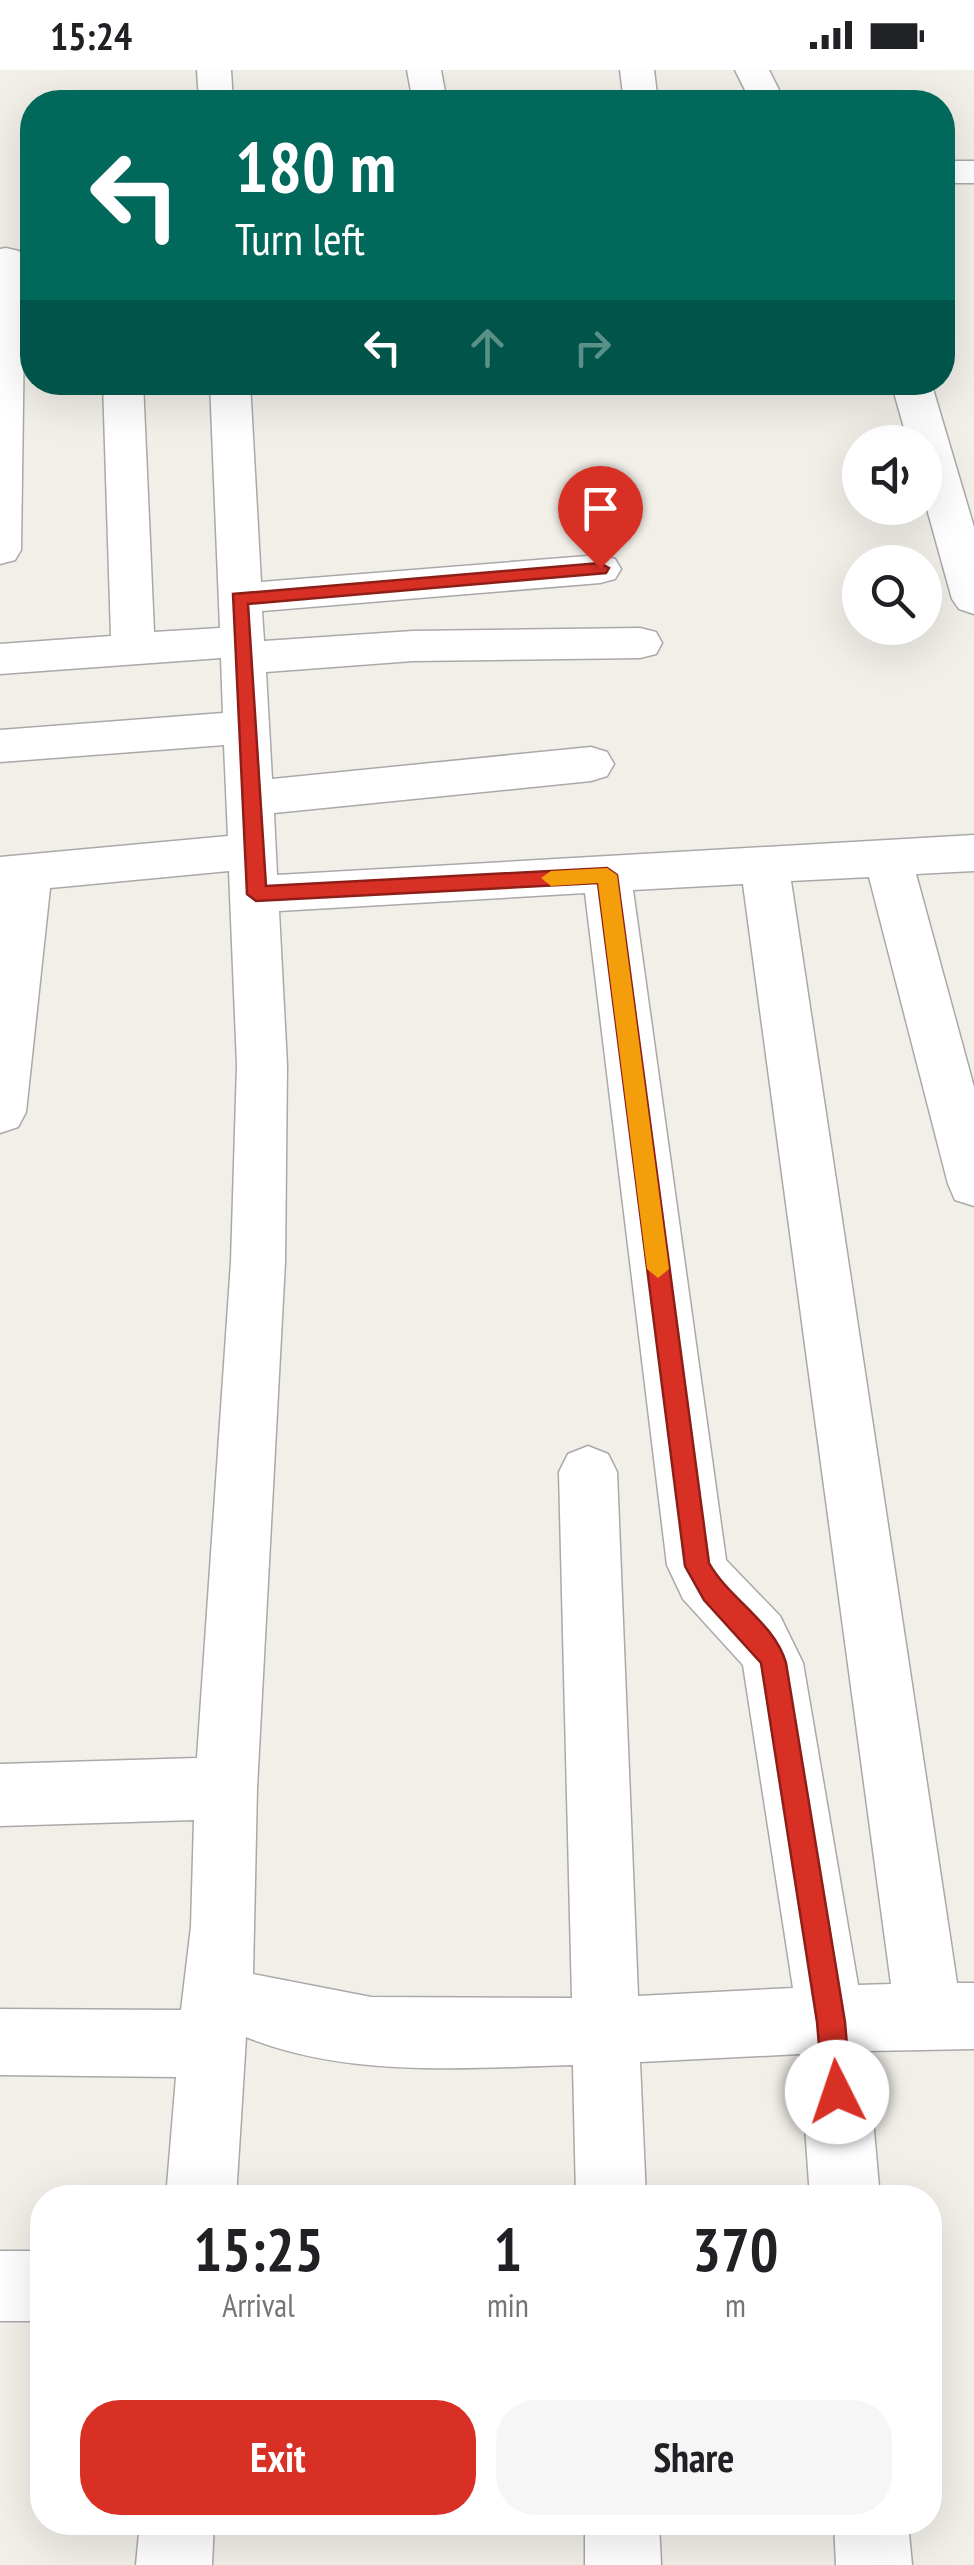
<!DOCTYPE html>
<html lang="en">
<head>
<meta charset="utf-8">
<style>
  body { margin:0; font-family:"PT Sans Narrow",sans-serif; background:#f6f6f6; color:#202124; height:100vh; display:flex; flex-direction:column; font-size:38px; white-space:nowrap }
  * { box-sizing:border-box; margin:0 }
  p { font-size:32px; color:#757577 }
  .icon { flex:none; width:55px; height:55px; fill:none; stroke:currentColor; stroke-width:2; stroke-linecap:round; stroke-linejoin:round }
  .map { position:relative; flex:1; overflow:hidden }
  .panel { position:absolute; left:30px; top:2115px; width:912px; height:350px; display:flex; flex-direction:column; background:#fff; border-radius:40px; box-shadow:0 10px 40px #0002 }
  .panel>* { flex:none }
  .top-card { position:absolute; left:20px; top:20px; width:935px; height:305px; border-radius:40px; box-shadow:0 10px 40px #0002; background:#00695c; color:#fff; overflow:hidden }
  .buttons { position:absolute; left:842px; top:355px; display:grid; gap:20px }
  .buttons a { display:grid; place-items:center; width:100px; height:100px; border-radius:50%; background:#fff; box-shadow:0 10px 40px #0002; font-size:50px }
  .pin { position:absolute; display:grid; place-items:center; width:85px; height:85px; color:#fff; margin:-102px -42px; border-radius:50% 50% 50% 0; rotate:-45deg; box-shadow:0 0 10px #0007 }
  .pin .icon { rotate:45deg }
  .me { position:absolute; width:110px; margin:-55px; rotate:356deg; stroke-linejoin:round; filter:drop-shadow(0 0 8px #0008) }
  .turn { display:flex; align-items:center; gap:35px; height:210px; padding:0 50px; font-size:45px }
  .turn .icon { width:130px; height:130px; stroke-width:2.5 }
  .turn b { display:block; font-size:70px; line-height:85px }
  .lanes { display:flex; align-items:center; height:95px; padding:0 50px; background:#0003; justify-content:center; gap:50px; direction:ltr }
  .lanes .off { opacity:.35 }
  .eta { display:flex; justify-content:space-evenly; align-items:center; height:170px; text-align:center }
  .eta b { font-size:60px; font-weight:700; line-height:70px }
  .cta { display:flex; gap:20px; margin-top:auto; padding:20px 50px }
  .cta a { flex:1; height:115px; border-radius:40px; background:#d93025; color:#fff; font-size:40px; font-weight:700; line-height:115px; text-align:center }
  .cta a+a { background:#f6f6f6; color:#202124 }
  .status { display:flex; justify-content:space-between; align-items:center; height:70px; padding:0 50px; background:#fff; direction:ltr }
  .status svg { height:28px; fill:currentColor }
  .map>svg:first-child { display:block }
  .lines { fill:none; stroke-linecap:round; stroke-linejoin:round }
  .minor-casing { stroke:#a9a9a9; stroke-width:3 }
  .minor { fill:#fff; fill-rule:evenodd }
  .route { fill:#d93025; stroke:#8d1f18; stroke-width:2.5 }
  .slow { fill:#f59e0b }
</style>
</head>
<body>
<div class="status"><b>15:24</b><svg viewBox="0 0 49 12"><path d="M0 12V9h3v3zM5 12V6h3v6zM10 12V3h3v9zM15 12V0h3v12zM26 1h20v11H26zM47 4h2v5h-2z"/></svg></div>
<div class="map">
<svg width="974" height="2495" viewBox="0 0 974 2495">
  <rect width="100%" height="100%" fill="#f2efe9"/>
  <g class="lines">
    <g class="minor-casing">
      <g id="minor">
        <polygon points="197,0 231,0 233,32 199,32"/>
        <polygon points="407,0 441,0 447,32 413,32"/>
        <polygon points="620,0 654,0 658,32 624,32"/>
        <polygon points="735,0 769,0 785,32 751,32"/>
        <rect x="942" y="91" width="32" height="22"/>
        <polygon points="6,178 19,181 25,189 21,480 15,490 0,494 0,179"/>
        <path d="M103 312H143L154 562 220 558 210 312H250L261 512 600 485 615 489 621 499 615 509 600 513 262 541 264 571 413 561 640 558 656 562 662 573 656 584 640 588 413 591 266 602 272 709 591 677 607 682 614 694 607 706 591 711 274 743 277 805 974 765V801L916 804 974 1017V1136L955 1130 948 1114 869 807 791 811 957 1913H974V1979L867 1981 880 2128H810L800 1984 640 1992 646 2128H576L573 1995C467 1998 347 2008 246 1967L236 2128H166L176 2007 0 2005V1939L181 1940 191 1857 194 1750 0 1756V1694L197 1688 231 1192 237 995 229 801 50 818 26 1042 18 1057 0 1063V787L228 766 224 675 0 692V660L223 643 221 588 0 604V574L111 566ZM743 814 891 1914 858 1915 803 1593 780 1546 726 1490 633 820ZM585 823 667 1495 683 1529 743 1595 793 1918 638 1926 617 1402 608 1384 588 1376 568 1384 559 1402 572 1928 371 1927 253 1904 257 1718 285 1192 287 995 279 841Z"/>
        <polygon points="891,312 931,312 974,457 974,544 959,539 952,529 925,432 925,372 908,372"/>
        <rect x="0" y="2181" width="42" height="70"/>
        <polygon points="140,2452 214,2452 212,2495 136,2495"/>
        <polygon points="585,2452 659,2452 661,2495 585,2495"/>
        <polygon points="834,2452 908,2452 912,2495 836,2495"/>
      </g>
    </g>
    <use href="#minor" class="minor"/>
  </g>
  <path class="route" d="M600 493 609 498 606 503 248 534 266 816 607 798 617 805 709 1493C730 1530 774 1552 786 1593L845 1952 851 2022 847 2032 837 2036 827 2032 823 2022 817 1952 761 1593 704 1530 685 1496 598 813 256 831 247 824 233 524Z"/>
  <polygon class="slow" points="607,798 617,805 669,1199 658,1208 647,1199 598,813 551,816 541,808 551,801"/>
</svg>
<div class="buttons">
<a><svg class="icon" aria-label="sound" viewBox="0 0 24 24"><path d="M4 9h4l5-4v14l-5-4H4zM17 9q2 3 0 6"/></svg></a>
<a><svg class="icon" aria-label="search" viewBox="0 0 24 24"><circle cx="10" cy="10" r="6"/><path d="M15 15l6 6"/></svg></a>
</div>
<div class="pin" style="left:600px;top:498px;background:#d93025"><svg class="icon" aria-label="arrive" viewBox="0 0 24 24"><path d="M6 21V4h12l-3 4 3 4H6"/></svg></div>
<svg class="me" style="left:837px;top:2022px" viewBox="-20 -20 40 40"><circle r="19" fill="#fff"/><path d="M0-13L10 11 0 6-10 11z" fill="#d93025"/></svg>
<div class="top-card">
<div class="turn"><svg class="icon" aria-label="left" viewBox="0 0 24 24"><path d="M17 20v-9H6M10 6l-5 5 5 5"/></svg><div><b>180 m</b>Turn left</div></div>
<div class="lanes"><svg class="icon" aria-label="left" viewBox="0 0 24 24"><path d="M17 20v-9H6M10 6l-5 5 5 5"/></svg><svg class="icon off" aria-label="ahead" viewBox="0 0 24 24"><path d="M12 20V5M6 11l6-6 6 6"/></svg><svg class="icon off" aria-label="right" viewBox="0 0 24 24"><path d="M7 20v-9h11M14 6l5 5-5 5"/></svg></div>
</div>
<section class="panel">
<div class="eta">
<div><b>15:25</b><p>Arrival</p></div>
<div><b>1</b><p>min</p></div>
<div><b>370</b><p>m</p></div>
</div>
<div class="cta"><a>Exit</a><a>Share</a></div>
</section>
</div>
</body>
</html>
